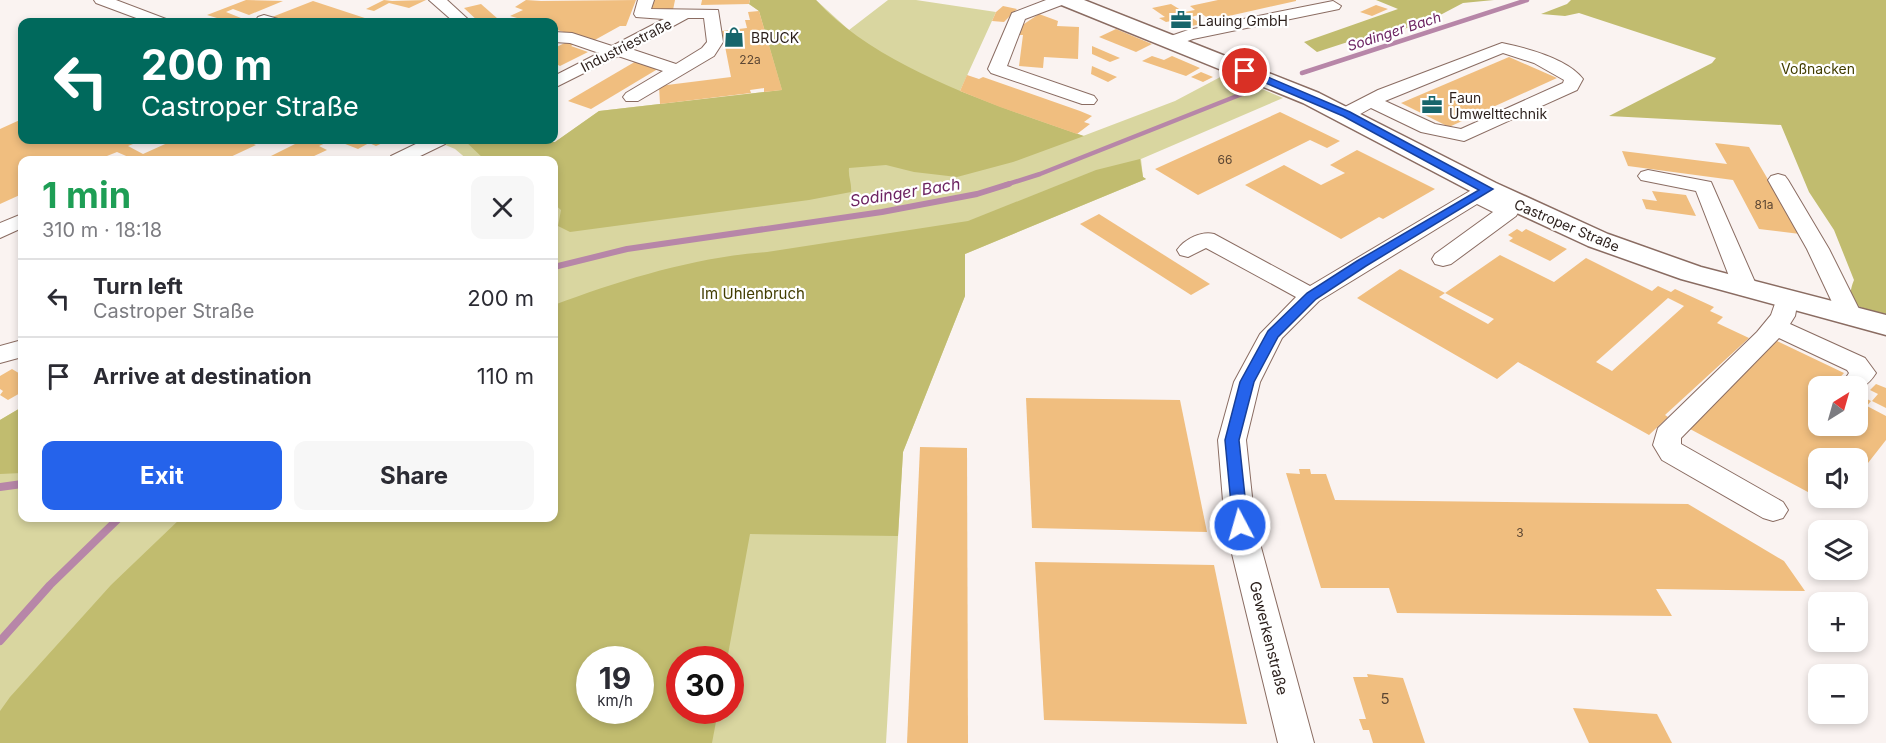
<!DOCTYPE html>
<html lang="en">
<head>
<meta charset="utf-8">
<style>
  body { margin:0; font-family:Inter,sans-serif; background:#f7f7f7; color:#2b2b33; height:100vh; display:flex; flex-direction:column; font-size:22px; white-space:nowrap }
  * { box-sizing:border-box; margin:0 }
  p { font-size:20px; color:#7c7c81 }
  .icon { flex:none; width:33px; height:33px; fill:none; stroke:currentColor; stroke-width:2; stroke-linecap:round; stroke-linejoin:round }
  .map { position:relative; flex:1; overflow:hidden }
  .details { position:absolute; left:18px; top:156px; width:540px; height:366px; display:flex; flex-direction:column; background:#fff; border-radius:12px; box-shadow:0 3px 9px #0003 }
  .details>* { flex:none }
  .hud { position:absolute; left:18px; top:18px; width:540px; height:126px; border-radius:12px; box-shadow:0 3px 9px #0003; background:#00695c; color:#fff; overflow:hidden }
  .needle { width:39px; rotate:37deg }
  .fabs { position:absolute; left:1808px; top:376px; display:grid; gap:12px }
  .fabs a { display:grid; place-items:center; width:60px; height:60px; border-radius:12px; background:#fff; box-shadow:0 3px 9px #0003; font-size:30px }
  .speed { position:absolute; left:576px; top:646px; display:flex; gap:12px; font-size:30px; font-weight:700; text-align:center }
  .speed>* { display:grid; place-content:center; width:78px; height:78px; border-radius:50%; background:#fff; box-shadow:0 3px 9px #0003; line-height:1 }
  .speed small { font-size:15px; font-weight:400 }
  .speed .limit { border:9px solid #d22; background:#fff; color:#111 }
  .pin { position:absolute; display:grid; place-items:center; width:51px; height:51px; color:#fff; margin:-26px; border:3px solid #fff; border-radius:50%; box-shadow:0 2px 6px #0007 }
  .me { position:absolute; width:66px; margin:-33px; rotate:354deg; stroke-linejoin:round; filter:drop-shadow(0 0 4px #0008) }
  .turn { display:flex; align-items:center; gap:21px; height:126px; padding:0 24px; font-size:27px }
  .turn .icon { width:78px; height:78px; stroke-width:2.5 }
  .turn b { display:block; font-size:42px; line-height:51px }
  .round { display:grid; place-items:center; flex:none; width:63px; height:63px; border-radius:12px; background:#f7f7f7 }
  .summary { display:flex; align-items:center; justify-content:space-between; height:102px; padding:0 24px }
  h1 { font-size:36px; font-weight:700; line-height:45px; color:#1e9e55 }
  .cta { display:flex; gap:12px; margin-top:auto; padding:12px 24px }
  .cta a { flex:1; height:69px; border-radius:12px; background:#2563eb; color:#fff; font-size:24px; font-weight:700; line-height:69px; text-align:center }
  .cta a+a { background:#f7f7f7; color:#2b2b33 }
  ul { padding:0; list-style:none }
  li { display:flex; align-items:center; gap:18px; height:78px; padding:0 24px; border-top:2px solid #e1e1e2 }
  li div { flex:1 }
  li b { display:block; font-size:22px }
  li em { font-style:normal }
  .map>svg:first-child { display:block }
  .green { fill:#d9d6a0; fill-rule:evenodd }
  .forest { fill:#c1bc6f; fill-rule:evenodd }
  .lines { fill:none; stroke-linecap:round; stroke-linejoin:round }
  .stream-far2 { stroke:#b786a8; stroke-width:4.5 }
  .stream-far1 { stroke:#b786a8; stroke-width:6 }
  .stream { stroke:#b786a8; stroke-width:8 }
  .building { fill:#f0be7f; fill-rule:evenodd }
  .minor-casing { stroke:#8a6c62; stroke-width:2 }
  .major-casing { stroke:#8a6c62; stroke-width:3 }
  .minor { fill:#fff; fill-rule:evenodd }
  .major { fill:#fff; fill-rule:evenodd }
  .route { fill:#2563eb; stroke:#184099; stroke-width:1.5 }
  .labels { text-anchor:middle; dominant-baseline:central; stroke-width:4.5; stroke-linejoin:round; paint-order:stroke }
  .number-label { font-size:12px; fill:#5c4734 }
  .far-poi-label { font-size:14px; fill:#2b1f1b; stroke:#fff; text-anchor:start }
  .far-water-label { font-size:14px; font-style:italic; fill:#6d2462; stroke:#fff }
  .far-street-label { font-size:14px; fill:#2b1f1b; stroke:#fff }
  .far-park-label { font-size:14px; fill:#423d00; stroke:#fff }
  .park-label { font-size:15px; fill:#423d00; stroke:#fff }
  .street-label { font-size:15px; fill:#2b1f1b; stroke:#fff }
  .near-number-label { font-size:15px; fill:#5c4734 }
  .water-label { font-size:16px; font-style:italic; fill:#6d2462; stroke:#fff }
</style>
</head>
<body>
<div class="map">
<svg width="1886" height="743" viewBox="0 0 1886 743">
  <rect width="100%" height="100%" fill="#faf3f1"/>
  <path class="green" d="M816 0 849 30 888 0H916L996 12 960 91 1083 136 1175 101 1226 74 1283 98 1141 159 1143 177 1146 179 965 254V296L903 452 886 743H0V420L22 407V518H554V160H468L455 149 443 144 454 140 555 142 599 111 781 90 759 11 749 4ZM590 660H640V711H590ZM680 660H730V711H680Z"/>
  <g class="forest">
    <path d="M750 0H816C879 69 997 106 1084 136L1013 162 957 177 914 172 886 165 849 168C848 177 852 183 851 192L809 200 570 232 558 226 561 210 554 204V160H485L464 140H495L503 142H555L599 111 782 90 759 11 749 4Z"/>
    <polygon points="1376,0 1494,0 1463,3 1427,22 1373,38 1357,39 1317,52 1304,42 1398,9"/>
    <path d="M1571 0H1886V314C1866 309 1842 308 1854 280L1834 230 1809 192 1781 125 1609 116 1712 63 1716 58 1579 13 1565 16 1541 14 1567 4Z"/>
    <path d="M1140 159 1143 177 1146 179 965 254V296L903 452 898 536 750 534 727 660H680V711H718L712 743H0V711L10 697 111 585 181 518H554V305C621 280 695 257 767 252L968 221 1096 170ZM590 660H640V711H590Z"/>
    <polygon points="22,407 22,473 0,474 0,420"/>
  </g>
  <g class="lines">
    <g class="stream-far2">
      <polyline points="1302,73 1527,0"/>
      <polyline points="1005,185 1040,174 1247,92"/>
    </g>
    <polyline class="stream-far1" points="554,267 627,249 882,212 977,194 1009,184"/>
    <g class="stream">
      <polyline points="0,487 22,484"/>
      <polyline points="0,641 50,585 119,518"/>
    </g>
  </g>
  <g class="building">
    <polygon points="246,0 283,1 249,15 233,9 226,12 241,18 230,22 207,15"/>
    <polygon points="384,0 392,1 426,0 409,8 389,3 374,11 366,9"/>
    <polygon points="526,0 541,1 636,0 626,26 620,26 593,41 554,29 554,22 531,22 510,16 523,10 515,7"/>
    <polygon points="653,0 675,0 673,10 649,10"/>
    <polygon points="702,0 750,0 749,4 701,5"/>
    <polygon points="1218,0 1296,0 1296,1 1211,20 1202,14 1191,17 1201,24 1182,28 1171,21 1166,22 1159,18 1165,17 1152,8 1171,4 1184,12 1195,10 1190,6"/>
    <polygon points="313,1 377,22 287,22 272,17"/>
    <polygon points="481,4 498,19 479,22 464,8"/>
    <polygon points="1376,5 1388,9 1372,16 1360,12"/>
    <polygon points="1003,6 1017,9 1004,22 992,21 996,12"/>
    <polygon points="759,11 782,90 764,92 764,88 750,90 751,93 660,104 659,86 731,77 722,31 747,28 745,20 750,20 748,12"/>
    <polygon points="1039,14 1058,21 1057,26 1079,27 1078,59 1044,57 1043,68 1019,66 1023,35 1018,35 1020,24 1024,24"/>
    <polygon points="1116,29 1152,44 1136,52 1099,37"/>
    <polygon points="567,42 574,44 571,46 588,52 560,66 554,63 554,48"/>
    <polygon points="1092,46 1120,58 1110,62 1092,54"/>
    <polygon points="1152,56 1164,60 1172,56 1200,68 1186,76 1142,61"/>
    <polygon points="1509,57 1557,78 1449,127 1401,103"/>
    <polygon points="638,60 661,67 591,109 568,101"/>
    <polygon points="1092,66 1117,77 1108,82 1091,74"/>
    <polygon points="1201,72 1213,77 1203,82 1191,77"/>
    <polygon points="967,75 979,79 983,77 1080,111 1092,116 1084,122 1090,124 1077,134 1000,107 960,91"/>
    <polygon points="1280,112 1340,141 1327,148 1310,140 1198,195 1155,169"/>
    <polygon points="22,119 22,140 143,140 128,146 143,154 174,140 244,140 256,145 224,160 129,160 133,159 117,152 97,160 22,160 22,194 0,204 0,129"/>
    <polygon points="303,140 332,140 319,146 327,150 312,157 316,159 313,160 263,160"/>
    <polygon points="335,140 384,140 387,141 376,146 369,143 358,149"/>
    <polygon points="1715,143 1749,147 1800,234 1759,229 1733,180 1628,166 1622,151 1727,164"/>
    <polygon points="1357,150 1435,189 1383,219 1379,217 1341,239 1245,185 1284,165 1321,185 1345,173 1330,165"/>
    <polygon points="1652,191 1686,195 1696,216 1646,209 1642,199 1657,201"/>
    <polygon points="1099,214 1210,284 1191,295 1080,224"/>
    <polygon points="1517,229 1522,232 1526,229 1567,249 1550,261 1509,241 1513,238 1508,235"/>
    <path d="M1500 255 1554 282 1586 258 1652 291 1658 286 1671 292 1675 289 1714 307 1710 311 1723 317 1717 323 1749 338 1665 415 1668 417 1649 435 1518 362 1497 379 1357 298 1400 269 1445 293 1439 297 1488 324 1494 319 1445 293ZM1668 298 1684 306 1612 371 1596 362Z"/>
    <polygon points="1777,341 1844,373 1835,383 1842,387 1818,387 1818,426 1857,426 1857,394 1871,401 1867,406 1886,416 1886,440 1857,477 1857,459 1818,459 1818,498 1840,498 1834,506 1690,429"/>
    <polygon points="12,369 22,375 22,392 8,400 0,395 3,391 0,389 0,376"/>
    <polygon points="1876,384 1886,388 1886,408 1872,401 1878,394 1870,390"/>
    <polygon points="1026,398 1180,400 1207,532 1032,528"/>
    <polygon points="920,447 967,448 968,743 907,743"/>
    <polygon points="1299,469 1310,469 1311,474 1326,474 1335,500 1688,504 1784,561 1805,591 1656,589 1672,616 1397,613 1389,588 1321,588 1286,473 1300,474"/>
    <polygon points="1035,562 1214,565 1247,724 1044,720"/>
    <polygon points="1367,674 1403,678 1425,743 1373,743 1369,730 1363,730 1359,719 1366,719 1353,677 1368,677"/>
    <polygon points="1573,708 1657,714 1672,743 1589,743"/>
  </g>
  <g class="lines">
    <g class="minor-casing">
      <g id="minor">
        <polygon points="94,0 116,0 166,19 168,22 147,22 96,3"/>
        <polygon points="429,0 447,0 471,22 454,22"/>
        <path d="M638 0H654L651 9 718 10 723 42 714 56 638 101H626L623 97 626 93 663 71 618 56 554 88V76L599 53 570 43 554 42V32L572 33 612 46 664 19 636 17 634 14ZM688 18H704L707 42 702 48 676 64 631 49Z"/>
        <polygon points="1046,0 1069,0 1067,3 1025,19 1007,66 1094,96 1097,100 1094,104 1082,104 991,73 988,69 1012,13"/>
        <polygon points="1333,1 1341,6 1339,9 1193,39 1171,47 1163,42 1165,38 1188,30"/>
        <polygon points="264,15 278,19 280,22 258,22 256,20 258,17"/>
        <path d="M1502 43C1526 48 1568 59 1583 79L1577 90 1464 141 1421 132 1371 108 1353 118H1339L1337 114 1339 110 1378 90ZM1503 53 1534 63 1564 80 1563 83 1461 129 1435 124 1385 101Z"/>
        <polygon points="424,140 448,140 445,144 412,160 388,160 391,156"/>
        <polygon points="1648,170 1711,182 1758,289 1754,294 1746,296 1738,294 1734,289 1696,191 1641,180 1638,176 1641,172"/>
        <polygon points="1778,174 1785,176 1788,180 1829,249 1863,317 1860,322 1851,325 1842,322 1839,317 1807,249 1768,180 1771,176"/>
        <path d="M1487 183 1494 185 1497 189 1492 195 1516 206 1519 211 1516 216 1451 264 1443 266 1435 264 1432 259 1435 254 1493 212 1477 204 1319 301 1282 338 1260 382 1246 440 1255 525 1314 743H1278L1225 525 1218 440 1234 382 1260 334 1296 297 1206 248 1188 257 1180 255 1177 250C1185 239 1201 231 1214 234L1310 286 1480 185Z"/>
        <polygon points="22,214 22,228 0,238 0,223"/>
        <path d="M1786 293 1794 295 1798 300 1795 316 1790 324 1865 358 1876 373C1868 385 1863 389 1849 385L1845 379 1849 373 1847 370 1779 338 1681 438V444L1783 502 1788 510 1783 518 1773 521 1763 518 1662 460 1653 445 1658 428 1757 332 1771 315 1778 295Z"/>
        <polygon points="22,340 22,357 0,363 0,346"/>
      </g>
    </g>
    <g class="major-casing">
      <polygon id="major" points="1056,0 1084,0 1319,93 1496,183 1608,234 1701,267 1886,315 1886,335 1681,279 1588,246 1478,195 1303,103 1059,4"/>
    </g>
    <use href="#minor" class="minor"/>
    <use href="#major" class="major"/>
  </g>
  <polygon class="route" points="1242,69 1249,69 1350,112 1493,189 1366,266 1316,299 1278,337 1254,382 1239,440 1248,525 1246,530 1240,532 1235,530 1233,525 1225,440 1240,382 1268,331 1307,293 1357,261 1479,190 1343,116 1242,73"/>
  <defs>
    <g id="office-bare" transform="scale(1.62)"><path d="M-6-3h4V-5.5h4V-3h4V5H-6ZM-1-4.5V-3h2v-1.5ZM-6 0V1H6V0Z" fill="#17656b" stroke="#fff" stroke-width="2.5" paint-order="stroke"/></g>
    <g id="shop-bare" transform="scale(1.62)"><path d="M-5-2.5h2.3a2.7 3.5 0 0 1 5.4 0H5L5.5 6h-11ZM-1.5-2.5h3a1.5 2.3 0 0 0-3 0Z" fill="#17656b" stroke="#fff" stroke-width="2.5" paint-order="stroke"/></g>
  </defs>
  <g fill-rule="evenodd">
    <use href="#office-bare" x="1181" y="20"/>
    <use href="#shop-bare" x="734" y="37"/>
    <use href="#office-bare" x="1432" y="105"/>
  </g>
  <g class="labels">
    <g class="number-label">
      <text x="750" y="59">22a</text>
      <text x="1225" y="159">66</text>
      <text x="1764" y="204">81a</text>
      <text x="1520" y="532">3</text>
    </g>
    <g class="far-poi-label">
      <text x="1198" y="20">Lauing GmbH</text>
      <text x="751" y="37">BRUCK</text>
      <text x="1449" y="97">Faun<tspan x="1449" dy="16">Umwelttechnik</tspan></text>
    </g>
    <g class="far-water-label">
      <text transform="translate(1394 31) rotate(-18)">Sodinger Bach</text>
    </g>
    <g class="far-street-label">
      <text transform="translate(626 45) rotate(-27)">Industriestraße</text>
      <text transform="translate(1567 225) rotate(23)">Castroper Straße</text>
    </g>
    <g class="far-park-label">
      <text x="1818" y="68">Voßnacken</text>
    </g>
    <g class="park-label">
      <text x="753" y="293">Im Uhlenbruch</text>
    </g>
    <g class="street-label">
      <text transform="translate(1269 638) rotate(76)">Gewerkenstraße</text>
    </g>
    <g class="near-number-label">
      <text x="1385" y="698">5</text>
    </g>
    <g class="water-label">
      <text transform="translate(905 192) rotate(-9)">Sodinger Bach</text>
    </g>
  </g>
</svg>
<div class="fabs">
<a><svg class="needle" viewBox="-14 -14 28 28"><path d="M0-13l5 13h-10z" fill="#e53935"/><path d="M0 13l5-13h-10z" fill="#7c7c81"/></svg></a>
<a><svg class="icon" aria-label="sound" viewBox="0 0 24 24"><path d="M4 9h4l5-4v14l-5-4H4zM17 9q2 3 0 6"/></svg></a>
<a><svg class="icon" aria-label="layers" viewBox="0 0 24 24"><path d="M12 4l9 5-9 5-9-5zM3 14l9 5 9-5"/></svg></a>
<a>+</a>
<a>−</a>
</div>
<div class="speed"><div>19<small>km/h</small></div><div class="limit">30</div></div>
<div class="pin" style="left:1245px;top:71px;background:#d93025"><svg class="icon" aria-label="arrive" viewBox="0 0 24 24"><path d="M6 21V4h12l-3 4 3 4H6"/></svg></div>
<svg class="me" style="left:1240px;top:525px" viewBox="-20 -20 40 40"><circle r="17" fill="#2563eb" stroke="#fff" stroke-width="3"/><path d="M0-11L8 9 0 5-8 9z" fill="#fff"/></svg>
<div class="hud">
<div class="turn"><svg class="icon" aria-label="left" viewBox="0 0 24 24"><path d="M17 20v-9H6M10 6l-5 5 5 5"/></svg><div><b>200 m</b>Castroper Straße</div></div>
</div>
<section class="details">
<div class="summary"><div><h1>1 min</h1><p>310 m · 18:18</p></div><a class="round"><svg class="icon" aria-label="close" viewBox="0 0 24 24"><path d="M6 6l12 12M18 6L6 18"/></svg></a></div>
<ul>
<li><svg class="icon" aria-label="left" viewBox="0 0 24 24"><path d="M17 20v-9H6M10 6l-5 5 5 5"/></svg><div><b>Turn left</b><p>Castroper Straße</p></div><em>200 m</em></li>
<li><svg class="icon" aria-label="arrive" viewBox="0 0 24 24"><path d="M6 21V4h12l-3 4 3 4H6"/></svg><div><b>Arrive at destination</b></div><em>110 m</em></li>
</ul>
<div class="cta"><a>Exit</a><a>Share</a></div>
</section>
</div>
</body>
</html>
